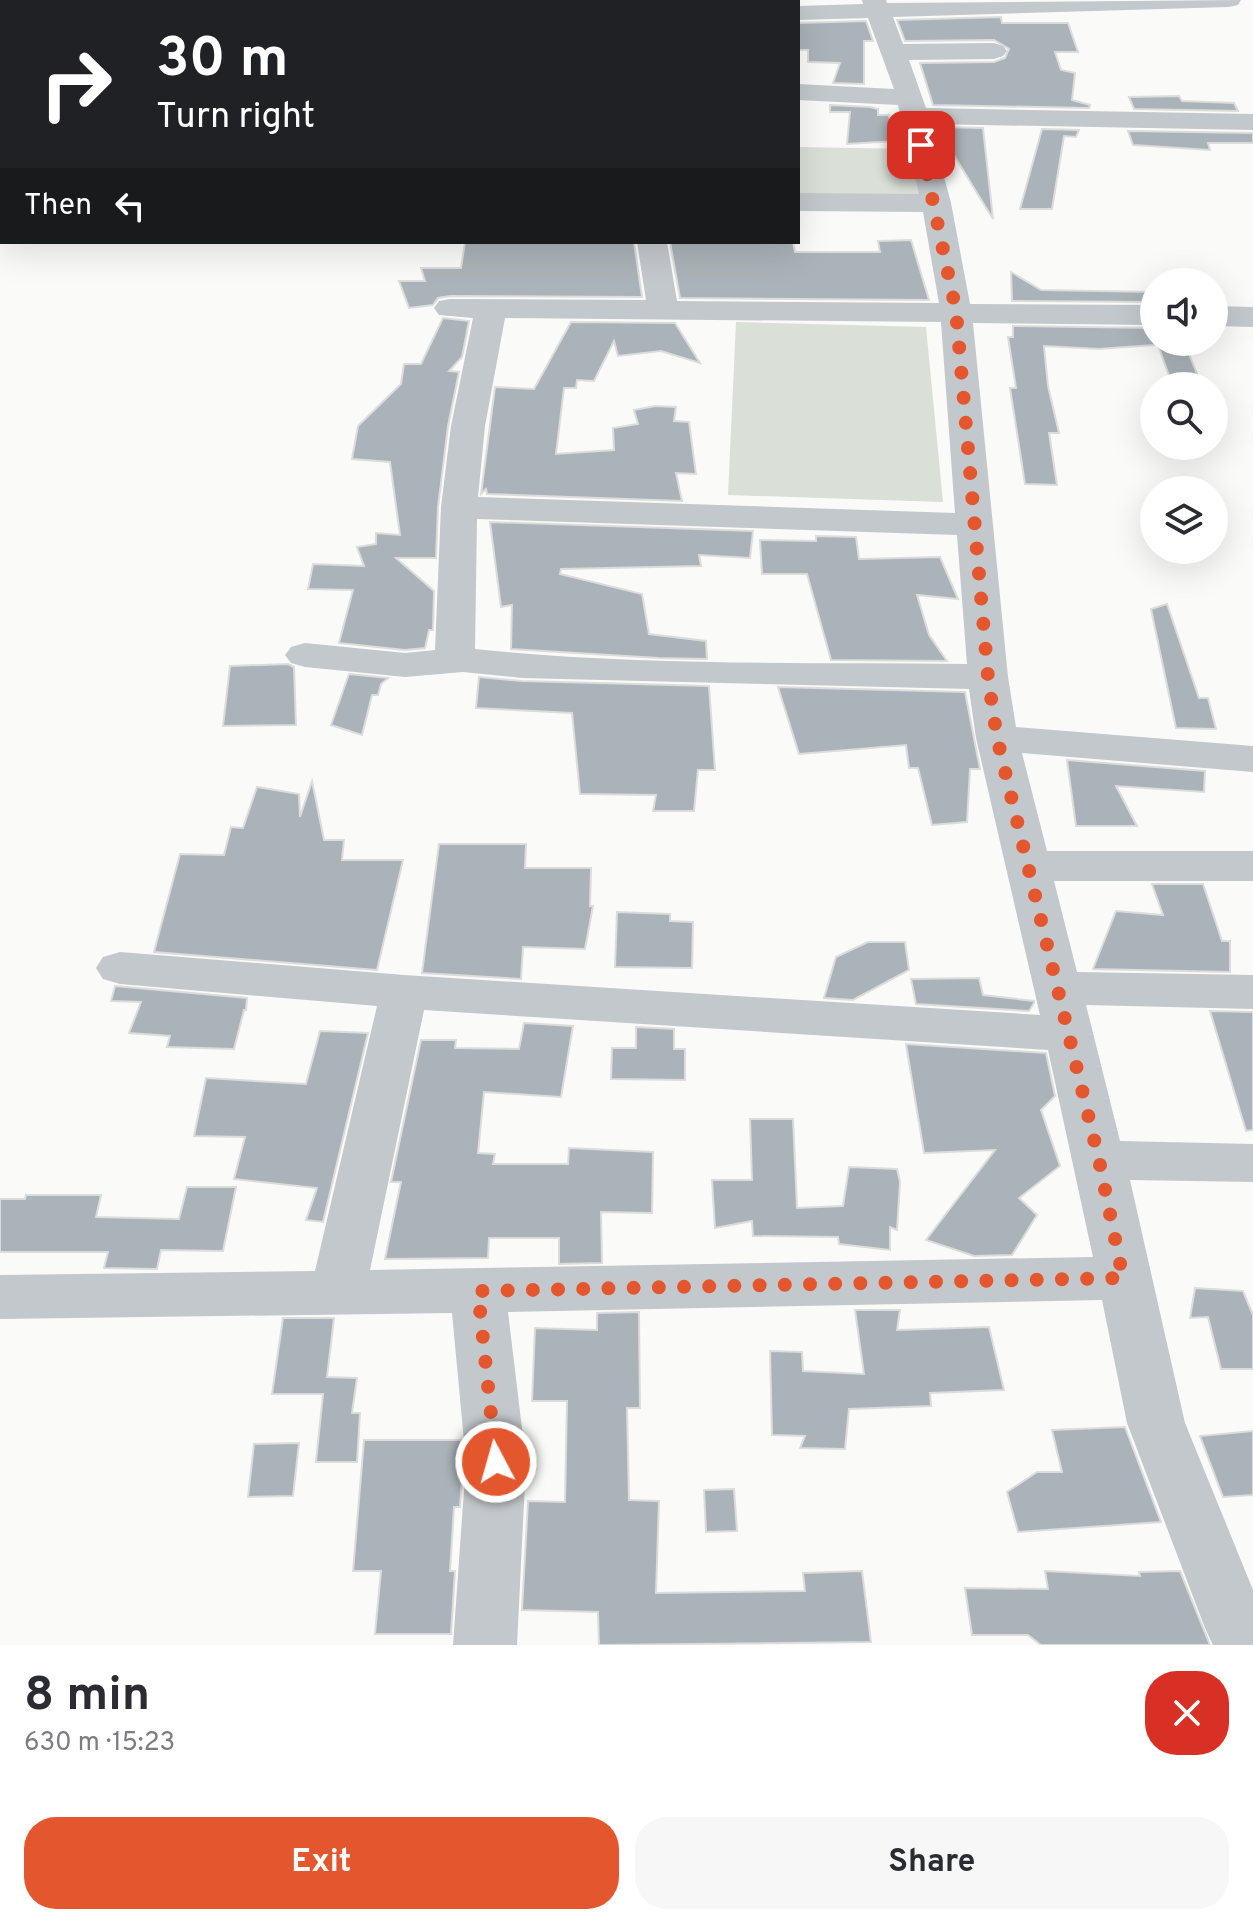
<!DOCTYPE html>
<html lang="en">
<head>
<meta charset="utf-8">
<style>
  body { margin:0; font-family:Overpass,sans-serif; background:#f7f7f7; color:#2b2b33; height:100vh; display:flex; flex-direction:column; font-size:30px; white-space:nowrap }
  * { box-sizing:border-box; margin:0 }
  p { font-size:26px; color:#7c7c81 }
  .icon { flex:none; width:44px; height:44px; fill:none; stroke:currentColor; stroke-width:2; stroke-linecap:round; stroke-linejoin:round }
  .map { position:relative; height:1645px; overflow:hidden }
  .drawer { display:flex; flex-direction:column; background:#fff; flex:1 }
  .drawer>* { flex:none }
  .banner { position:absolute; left:0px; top:0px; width:800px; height:244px; box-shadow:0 8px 32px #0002; background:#202124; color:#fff; overflow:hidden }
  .fabs { position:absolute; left:1140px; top:268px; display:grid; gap:16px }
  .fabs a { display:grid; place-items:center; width:88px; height:88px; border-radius:50%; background:#fff; box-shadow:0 8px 32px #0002; font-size:40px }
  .pin { position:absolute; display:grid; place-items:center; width:68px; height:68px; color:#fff; margin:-34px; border-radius:16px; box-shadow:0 4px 12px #0006 }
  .me { position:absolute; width:88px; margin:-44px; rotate:354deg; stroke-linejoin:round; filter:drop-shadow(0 0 6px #0008) }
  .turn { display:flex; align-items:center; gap:28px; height:168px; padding:0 24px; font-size:36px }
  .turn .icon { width:104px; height:104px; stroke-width:2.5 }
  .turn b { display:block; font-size:56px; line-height:68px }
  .then { display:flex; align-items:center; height:76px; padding:0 24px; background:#0003; gap:16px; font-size:30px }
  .round { display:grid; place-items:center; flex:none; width:84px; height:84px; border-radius:32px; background:#f7f7f7 }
  .overview { display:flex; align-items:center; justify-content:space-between; height:136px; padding:0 24px }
  h1 { font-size:48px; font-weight:700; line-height:60px }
  .cta { display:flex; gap:16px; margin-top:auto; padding:16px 24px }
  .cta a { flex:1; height:92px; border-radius:32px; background:#e4572e; color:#fff; font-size:32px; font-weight:700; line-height:92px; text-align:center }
  .cta a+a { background:#f7f7f7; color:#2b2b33 }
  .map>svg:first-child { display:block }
  .green { fill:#dadfd7 }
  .building { fill:#aab3b9; stroke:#dcdcda; stroke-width:2 }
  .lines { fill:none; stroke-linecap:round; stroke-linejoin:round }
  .minor { fill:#c3c8cc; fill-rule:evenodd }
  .route { stroke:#e4572e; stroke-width:14; stroke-dasharray:0 25.2 }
</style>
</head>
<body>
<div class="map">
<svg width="1253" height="1645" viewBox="0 0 1253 1645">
  <rect width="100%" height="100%" fill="#fafaf8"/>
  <g class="green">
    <polygon points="798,147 914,149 924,200 798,199"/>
    <polygon points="736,322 926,327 943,502 728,495"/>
  </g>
  <g class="building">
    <polygon points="1001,17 1002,23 1068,23 1078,52 1055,52 1061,70 1075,73 1072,100 1090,105 1089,108 933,105 920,63 994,62 1005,58 1009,49 994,40 905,41 897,20"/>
    <polygon points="866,21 873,41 864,41 864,84 833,83 840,63 808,62 808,50 798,50 798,23"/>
    <polygon points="1179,96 1182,101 1234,103 1238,111 1134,109 1129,97"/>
    <polygon points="830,105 870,107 878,109 878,115 889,115 895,141 847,144 850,112 830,112"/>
    <polygon points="939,127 983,128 993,219 952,152 945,151"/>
    <polygon points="1042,129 1079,130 1076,137 1064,136 1052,209 1020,209"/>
    <polygon points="1128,131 1253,133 1253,143 1208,143 1210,150 1133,145"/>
    <polygon points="911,240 929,300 680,298 670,242 793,242 795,252 880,252 878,241"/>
    <polygon points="465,242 634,242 642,297 450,296 438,298 433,305 409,308 399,281 425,281 421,268 461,268"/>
    <polygon points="1011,272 1041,290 1154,292 1154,302 1012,301"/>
    <polygon points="443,318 469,321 462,357 449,371 459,372 448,426 438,507 436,558 396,558 434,591 433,630 429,630 425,648 405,650 339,643 353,590 308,589 313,564 364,566 357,547 376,544 376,533 400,535 390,462 352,459 358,426 401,384 404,364 421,364"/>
    <polygon points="571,322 675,323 700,363 661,351 618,356 614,341 594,381 577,380 576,388 564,388 556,454 614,450 613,428 638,424 634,410 655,406 676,407 674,421 689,422 696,474 676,473 682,501 487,494 486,489 481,494 495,387 534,389"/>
    <polygon points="1013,326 1154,328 1154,345 1099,349 1044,346 1048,386 1059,433 1049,433 1057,485 1025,484 1010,388 1016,388 1008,337 1013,337"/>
    <polygon points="1157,342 1187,349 1201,384 1172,384"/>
    <polygon points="490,522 753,531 750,558 699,555 701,566 561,569 560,574 642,594 649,634 706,641 707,659 659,658 511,649 512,605 501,607"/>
    <polygon points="816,536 856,537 859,559 940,557 958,599 917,595 929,635 947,661 831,660 807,574 762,574 760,540 816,541"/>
    <polygon points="1167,604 1199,698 1208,698 1216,729 1176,728 1151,609"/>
    <polygon points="288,664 294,667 296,725 223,726 230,666"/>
    <polygon points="349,674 388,678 381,684 378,695 372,695 362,735 331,725"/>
    <polygon points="479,677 522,681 709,686 715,770 698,770 694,811 653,811 656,795 580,794 572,713 476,708"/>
    <polygon points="778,687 965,692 980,769 970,769 967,822 932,825 918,768 909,768 906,745 799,754"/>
    <polygon points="1067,760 1205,771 1204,792 1116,786 1137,826 1076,826"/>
    <polygon points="312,781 324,840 344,840 342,860 403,860 377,970 154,952 180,854 224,855 231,827 243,828 257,787 299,794 300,817"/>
    <polygon points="439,844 526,844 525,868 591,868 590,906 593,906 585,949 523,947 521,979 422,973"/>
    <polygon points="1152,884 1203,884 1222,941 1230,941 1230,972 1093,969 1116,911 1163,915"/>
    <polygon points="617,912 670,914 670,921 693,922 692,968 615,967"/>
    <polygon points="868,942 905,942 909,970 853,1000 824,998 836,957"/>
    <polygon points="979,978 983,995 1034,1001 1034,1003 1029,1011 916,1004 911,979"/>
    <polygon points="115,986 247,998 246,1010 244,1010 234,1049 167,1047 170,1036 129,1033 141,1002 111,1001"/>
    <polygon points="1210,1011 1253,1012 1253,1130 1246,1131"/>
    <polygon points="524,1023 573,1026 561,1097 484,1092 478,1153 495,1154 493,1164 568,1164 569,1148 653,1152 652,1213 601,1212 602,1263 559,1264 559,1238 489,1238 488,1258 385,1259 401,1182 391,1182 421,1040 456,1040 455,1048 519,1049"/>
    <polygon points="636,1027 674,1029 674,1049 685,1049 685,1080 611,1079 612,1048 636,1048"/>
    <polygon points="320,1031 368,1033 323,1222 306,1220 317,1188 234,1179 245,1137 194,1136 206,1078 306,1084"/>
    <polygon points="906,1044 1046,1053 1055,1096 1041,1110 1060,1166 1019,1198 1037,1215 1012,1255 974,1256 926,1240 995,1150 924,1153"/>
    <polygon points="750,1119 793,1119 797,1208 843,1206 849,1167 897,1169 900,1182 897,1230 890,1227 890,1250 839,1244 838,1237 753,1236 752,1221 715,1228 712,1180 752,1180"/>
    <polygon points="187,1187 236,1187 223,1251 161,1250 157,1269 104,1268 108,1252 0,1252 0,1199 25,1199 26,1195 101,1195 96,1217 179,1219"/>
    <polygon points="1195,1288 1243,1291 1253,1315 1253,1369 1221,1369 1208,1317 1190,1318"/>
    <polygon points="855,1310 900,1310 897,1330 989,1327 1004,1390 930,1393 931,1406 849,1409 845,1449 800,1448 805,1436 772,1435 770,1351 802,1352 803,1371 864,1374"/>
    <polygon points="639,1312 640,1408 627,1408 629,1500 659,1501 656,1593 805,1591 803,1573 862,1571 871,1642 599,1645 598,1612 522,1610 528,1501 565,1502 567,1401 532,1401 535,1328 597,1330 597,1313"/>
    <polygon points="283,1318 334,1318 327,1377 357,1378 352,1413 360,1413 357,1462 316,1462 323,1394 272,1394"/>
    <polygon points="1125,1427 1161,1522 1018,1532 1007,1492 1037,1472 1062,1472 1052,1430"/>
    <polygon points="1253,1431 1253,1495 1223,1497 1200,1436"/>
    <polygon points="364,1440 461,1440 463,1462 460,1507 454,1507 450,1571 455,1571 451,1634 375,1634 381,1571 353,1571"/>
    <polygon points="299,1443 293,1496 248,1497 254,1444"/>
    <polygon points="734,1489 737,1531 706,1532 704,1490"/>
    <polygon points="1045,1571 1140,1576 1139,1572 1180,1571 1210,1645 1041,1645 1028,1635 972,1635 965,1588 1048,1589"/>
  </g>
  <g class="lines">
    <g class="minor">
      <path d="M862 0H886L887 3 1241 0 1238 5 1229 7 893 17 903 44 994 43 1003 46 1007 51 1003 56 994 59 909 60 926 108 1253 114V130L930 124 951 203 970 304 1154 305V325L973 323 1008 677 1016 727 1253 746V772L1022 753 1047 851H1253V881H1054L1077 972 1253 975V1009L1086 1005 1120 1141 1253 1144V1182L1130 1180 1185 1423 1253 1590V1645H1213L1205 1628 1127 1423 1102 1300 508 1312 526 1462 517 1645H453L466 1462 452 1313 0 1319V1275L315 1271 377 1006 120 984 103 979 96 968 103 957 120 952 404 975 1040 1015 976 738 969 689 522 678 463 672 405 677 305 667 291 663 285 655 291 647 305 643 405 653 435 650 441 507 451 426 473 318 439 315 434 308 439 301 450 299 646 300 637 242H667L677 301 939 303 923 212 798 211V193L919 194 898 105 798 100V84L894 89 868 18 798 20V6L863 4ZM505 318 941 322 955 513 478 497 485 426ZM477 519 957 535 967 664C804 662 638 666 475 649ZM424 1010 1048 1050 1093 1257 370 1270Z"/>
      <rect x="0" y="3" width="2" height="14"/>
      <polygon points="1214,306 1253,307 1253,327 1214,326"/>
    </g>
  </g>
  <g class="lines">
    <polyline class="route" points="496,1462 478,1291 1123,1278 1099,1160 997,738 988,677 956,311 921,145"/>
  </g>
</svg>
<div class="fabs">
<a><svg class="icon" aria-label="sound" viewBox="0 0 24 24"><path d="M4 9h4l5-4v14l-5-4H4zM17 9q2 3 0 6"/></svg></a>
<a><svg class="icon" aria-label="search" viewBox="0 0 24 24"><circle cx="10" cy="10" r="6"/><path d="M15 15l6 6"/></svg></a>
<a><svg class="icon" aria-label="layers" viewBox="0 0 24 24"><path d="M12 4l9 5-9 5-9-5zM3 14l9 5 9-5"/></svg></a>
</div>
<div class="pin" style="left:921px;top:145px;background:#d93025"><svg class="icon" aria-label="arrive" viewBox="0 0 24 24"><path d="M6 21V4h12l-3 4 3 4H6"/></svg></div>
<svg class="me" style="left:496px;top:1462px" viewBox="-20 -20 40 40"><circle r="17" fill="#e4572e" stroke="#fff" stroke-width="3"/><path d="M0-11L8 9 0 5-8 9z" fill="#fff"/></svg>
<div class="banner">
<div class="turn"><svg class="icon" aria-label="right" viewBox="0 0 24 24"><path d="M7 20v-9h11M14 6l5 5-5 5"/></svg><div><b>30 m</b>Turn right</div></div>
<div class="then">Then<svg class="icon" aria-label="left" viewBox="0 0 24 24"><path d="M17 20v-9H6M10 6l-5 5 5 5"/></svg></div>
</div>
</div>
<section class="drawer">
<div class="overview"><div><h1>8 min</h1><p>630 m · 15:23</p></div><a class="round" style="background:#d93025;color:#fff"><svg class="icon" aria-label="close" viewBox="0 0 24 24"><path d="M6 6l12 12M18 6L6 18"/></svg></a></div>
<div class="cta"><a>Exit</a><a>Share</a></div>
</section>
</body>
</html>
